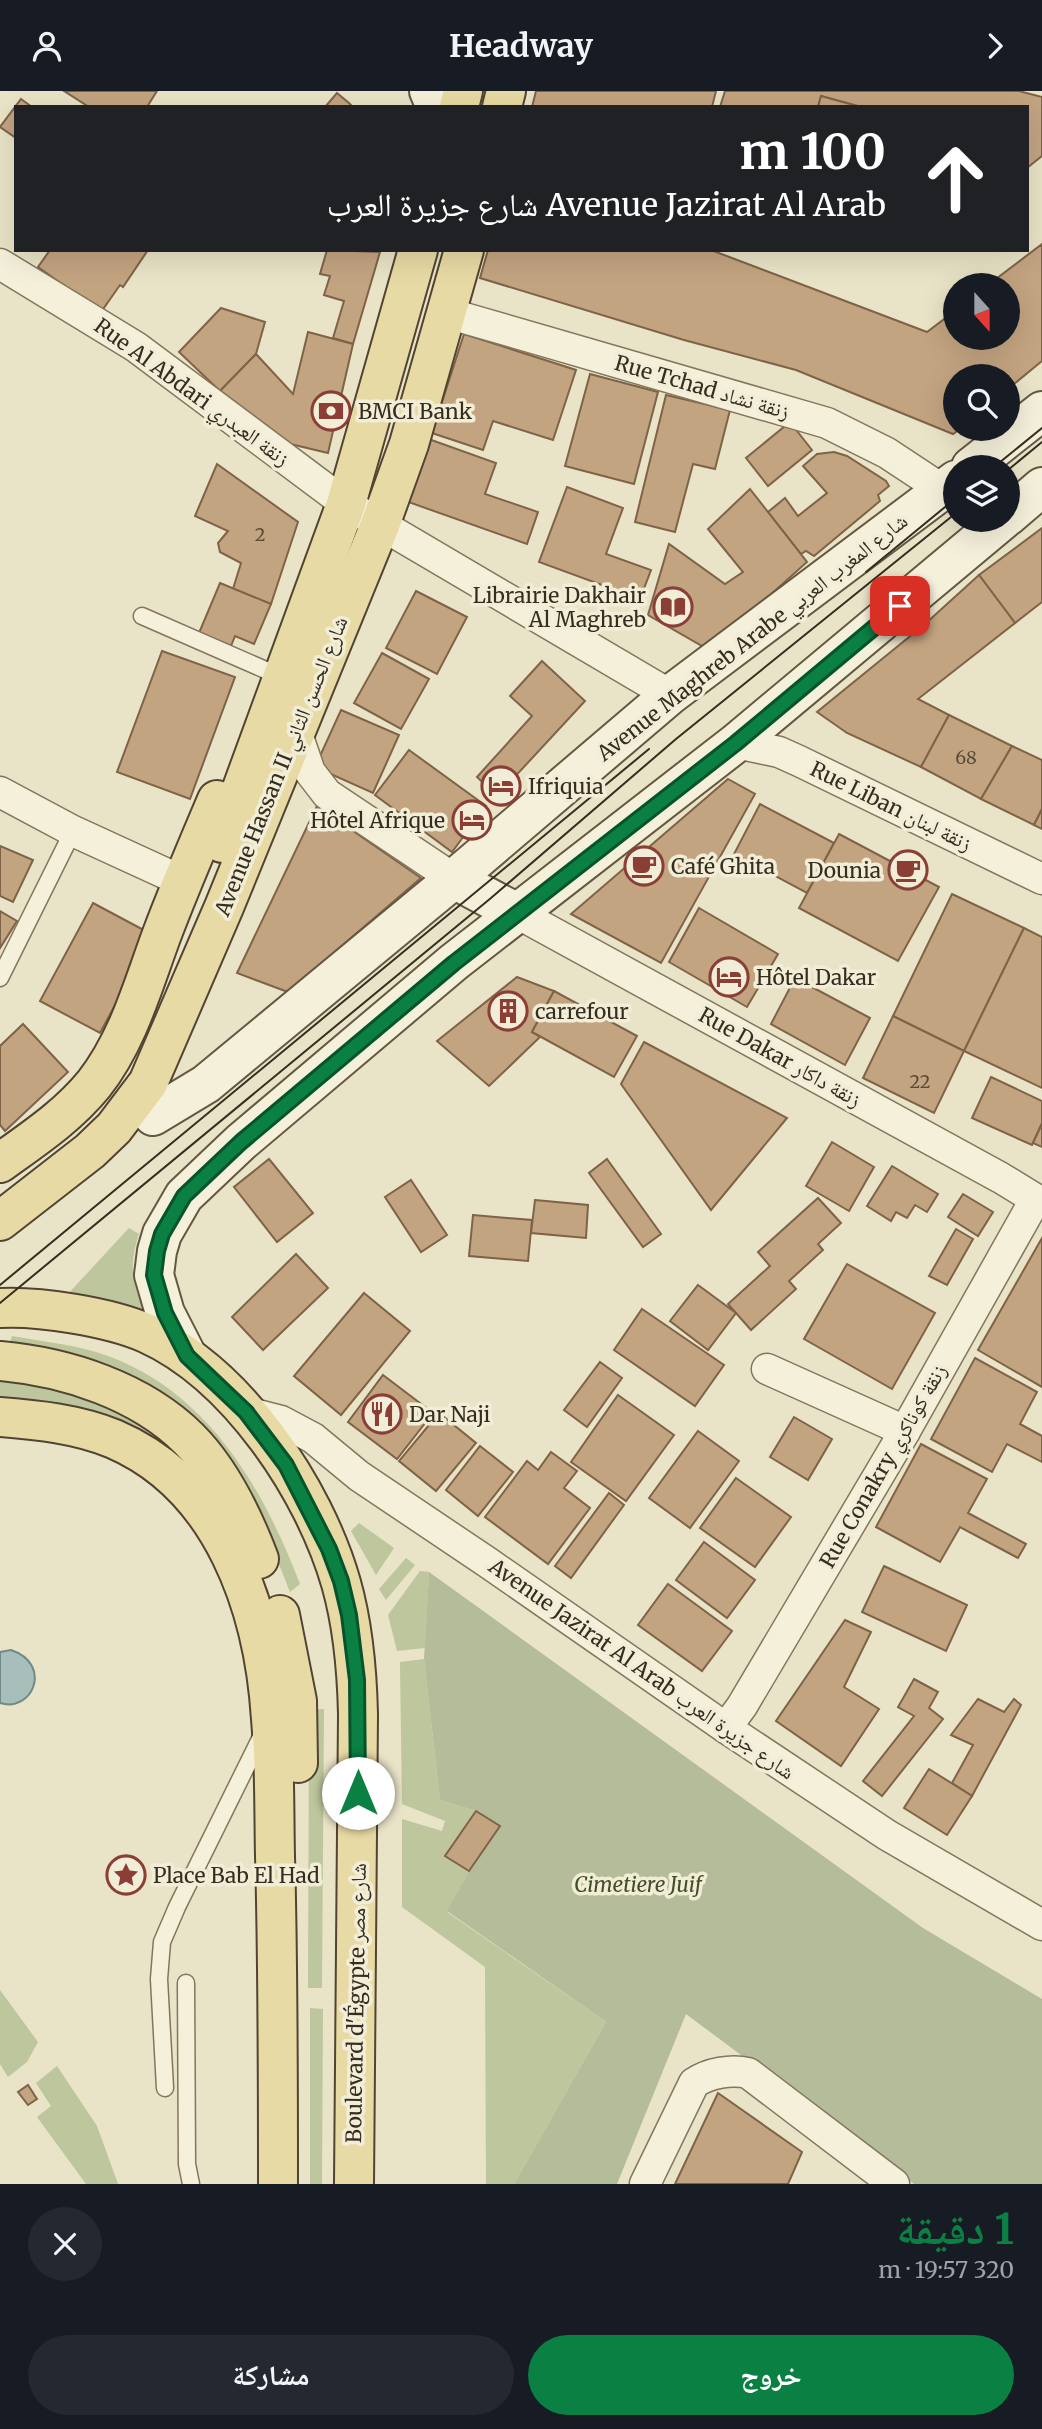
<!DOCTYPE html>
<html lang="ar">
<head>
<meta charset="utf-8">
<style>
  body { margin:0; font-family:Merriweather,"Noto Naskh Arabic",serif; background:#242831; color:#f1f3f6; direction:rtl; height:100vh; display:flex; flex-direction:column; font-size:26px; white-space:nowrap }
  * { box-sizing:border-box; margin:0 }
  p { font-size:23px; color:#9ea1a6 }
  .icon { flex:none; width:38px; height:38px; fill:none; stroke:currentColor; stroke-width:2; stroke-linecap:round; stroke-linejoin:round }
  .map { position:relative; height:2093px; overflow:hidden; direction:ltr }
  .side { display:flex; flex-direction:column; background:#171b24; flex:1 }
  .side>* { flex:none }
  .banner { position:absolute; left:14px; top:14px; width:1015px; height:147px; border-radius:0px; box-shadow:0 7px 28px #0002; direction:rtl; background:#202124; color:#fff; overflow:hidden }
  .needle { width:46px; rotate:159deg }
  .buttons { position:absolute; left:943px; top:182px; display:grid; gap:14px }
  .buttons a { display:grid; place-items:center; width:77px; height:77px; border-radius:50%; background:#171b24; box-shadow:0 7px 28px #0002; font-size:35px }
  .pin { position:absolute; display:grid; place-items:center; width:60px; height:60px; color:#fff; margin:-30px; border-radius:14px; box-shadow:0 4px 10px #0006 }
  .me { position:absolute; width:77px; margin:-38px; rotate:0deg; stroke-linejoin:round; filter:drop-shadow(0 0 5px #0008) }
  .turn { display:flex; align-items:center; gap:24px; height:147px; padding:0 28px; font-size:32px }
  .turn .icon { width:91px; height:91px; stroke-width:2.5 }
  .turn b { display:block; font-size:49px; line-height:60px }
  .round { display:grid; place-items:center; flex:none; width:74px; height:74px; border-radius:37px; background:#242831 }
  .summary { display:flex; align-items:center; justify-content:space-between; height:119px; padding:0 28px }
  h1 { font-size:42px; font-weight:700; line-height:52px; color:#0b8043 }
  .button { display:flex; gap:14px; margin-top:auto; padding:14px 28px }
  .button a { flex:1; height:80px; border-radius:42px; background:#0b8043; color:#fff; font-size:28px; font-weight:700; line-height:80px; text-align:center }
  .button a+a { background:#242831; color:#f1f3f6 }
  header { display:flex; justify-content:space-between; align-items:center; height:91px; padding:0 28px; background:#171b24; font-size:32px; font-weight:700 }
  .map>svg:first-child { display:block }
  .green { fill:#bdc69c }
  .cemetery { fill:#b5bc9a }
  .water { fill:#a8beba; stroke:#6f8b87; stroke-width:2 }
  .building { fill:#c3a481; stroke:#7f6347; stroke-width:2 }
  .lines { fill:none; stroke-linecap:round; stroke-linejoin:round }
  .lane-casing { stroke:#83765e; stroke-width:19 }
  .street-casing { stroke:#83765e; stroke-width:33 }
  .secondary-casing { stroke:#655742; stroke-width:42 }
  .primary-casing { stroke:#514432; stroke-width:42 }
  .lane { stroke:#f5f0da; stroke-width:16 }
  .street { stroke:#f5f0da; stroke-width:30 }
  .secondary { stroke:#f5f0da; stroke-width:38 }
  .primary { stroke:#e8daa4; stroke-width:38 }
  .tram { stroke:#352d20; stroke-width:2 }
  .route-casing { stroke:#07532c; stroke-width:18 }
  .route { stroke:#0b8043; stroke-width:12 }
  .labels { text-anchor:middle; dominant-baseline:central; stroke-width:7; stroke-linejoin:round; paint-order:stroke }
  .number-label { font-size:18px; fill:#584b38 }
  .street-label { font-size:21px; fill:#352d20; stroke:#f2edd6 }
  .poi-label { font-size:21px; fill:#352d20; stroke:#f2edd6; text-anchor:start }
  .park-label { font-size:21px; font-style:italic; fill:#424f29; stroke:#f2edd6 }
</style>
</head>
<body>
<header><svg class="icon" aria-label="forward" viewBox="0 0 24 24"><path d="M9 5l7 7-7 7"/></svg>Headway<svg class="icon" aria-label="person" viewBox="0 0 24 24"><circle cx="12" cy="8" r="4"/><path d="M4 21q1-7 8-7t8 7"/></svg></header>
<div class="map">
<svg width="1042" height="2093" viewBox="0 0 1042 2093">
  <rect width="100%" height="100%" fill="#e9e3c7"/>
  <g class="green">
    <path d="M129 1137 139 1143C127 1179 133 1198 151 1230 125 1211 99 1204 67 1204Z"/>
    <path d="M12 1245C40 1250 69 1253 96 1261 204 1294 262 1394 300 1493L290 1501 277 1468 230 1386 9 1254Z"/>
    <path d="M0 1281 134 1322 174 1360C113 1321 71 1312 0 1309Z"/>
    <polygon points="359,1432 394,1457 376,1484 351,1440"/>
    <polygon points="406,1467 415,1474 386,1509 379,1498"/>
    <polygon points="420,1480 429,1481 425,1557 397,1560 388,1524"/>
    <polygon points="424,1568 440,1709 476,1720 446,1764 469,1780 447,1821 606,1931 514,2093 486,2093 485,1876 402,1816 402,1728 442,1740 445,1730 402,1713 400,1571"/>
    <polygon points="324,1618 322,1897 308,1897 309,1619"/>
    <polygon points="0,1899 38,1951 27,1971 8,1986 0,1973"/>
    <polygon points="310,1917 323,1918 322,2093 310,2093"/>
    <polygon points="57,1975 97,2035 118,2093 86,2093 37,2026 51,2015 36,1992"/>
  </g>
  <polygon class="cemetery" points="429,1481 923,1837 1042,1908 1042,2093 914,2093 686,1923 617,2093 514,2093 606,1931 447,1820 469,1780 500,1736 476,1720 440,1709 424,1568"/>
  <path class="water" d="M11 1559C53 1573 33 1622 0 1612V1561Z"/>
  <g class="building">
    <polygon points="64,0 157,0 147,16 89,16"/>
    <polygon points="536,0 716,0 712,16 532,16"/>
    <polygon points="725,0 1019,0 1042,6 1042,65 1027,77 1027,16 861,16 821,5 818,16 720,16"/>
    <polygon points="337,2 349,12 353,16 325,16"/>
    <polygon points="821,5 861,16 818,16"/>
    <polygon points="21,8 32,16 16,16 16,47 0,36"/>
    <polygon points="1042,153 1042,270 1008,298 1008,285 956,285 956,338 960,338 953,343 796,279 684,249 480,187 488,159 711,159 927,241 956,219 956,247 1008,247 1008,194 988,194"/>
    <polygon points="50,159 148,159 123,196 120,194 101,221 38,176"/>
    <polygon points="327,159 380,161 353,253 333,247 344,210 324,204 330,185 320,183"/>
    <polygon points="221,217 265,231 256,263 220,300 179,261"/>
    <polygon points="308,241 353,253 328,362 282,351 220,300 256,263 293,303"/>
    <polygon points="464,243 576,279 553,349 493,330 483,359 432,342"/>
    <polygon points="590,283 658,301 634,393 565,375"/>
    <polygon points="666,304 730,319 715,378 693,373 675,441 635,431"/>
    <polygon points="790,331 812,359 768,395 746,367"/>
    <polygon points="423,346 496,372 485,403 538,421 527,453 400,408"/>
    <polygon points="834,361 847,365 886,390 889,395 878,404 880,410 814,465 806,460 801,463 768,421 785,407 798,425 827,402 803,375 817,363"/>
    <polygon points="217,373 298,431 271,513 233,498 241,472 220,461 218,452 228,440 195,425"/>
    <polygon points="567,396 623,417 606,463 651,479 640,508 539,471"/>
    <polygon points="750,398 807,471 709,559 648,524 669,453 725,493 743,481 708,438"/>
    <polygon points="1042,437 1042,511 1015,532 979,484"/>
    <polygon points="979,484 1015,532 918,608 949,624 921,676 847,642 817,621 925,533"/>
    <polygon points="220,492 271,513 254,553 235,545 231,555 199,542"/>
    <polygon points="416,500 467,526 437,583 386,557"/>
    <polygon points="162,560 235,586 190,708 117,681"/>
    <polygon points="382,562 429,588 401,638 354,612"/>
    <polygon points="542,570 585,610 497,705 477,686 532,625 510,605"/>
    <polygon points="341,619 399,644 373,702 315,676"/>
    <polygon points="949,624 1012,655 981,708 921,676"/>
    <polygon points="1012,655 1042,669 1042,718 1034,734 981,708"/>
    <polygon points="409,659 486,715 452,761 375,704"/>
    <polygon points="728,688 755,703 661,872 571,823"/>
    <polygon points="760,713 834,752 807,802 734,763"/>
    <polygon points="317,715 421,787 288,901 237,882"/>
    <polygon points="1042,718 1042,738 1034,734"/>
    <polygon points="839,743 939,796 898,870 799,817"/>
    <polygon points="0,755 33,769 13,811 0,805"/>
    <polygon points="952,803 1024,837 964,960 893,925"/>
    <polygon points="93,812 153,844 100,942 40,910"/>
    <polygon points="699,817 778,863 747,916 669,871"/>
    <polygon points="0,820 17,830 0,857"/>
    <polygon points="1024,837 1042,846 1042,997 964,960"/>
    <polygon points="517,886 554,900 532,941 540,946 489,995 437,950"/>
    <polygon points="795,887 870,927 845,974 771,933"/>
    <polygon points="554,900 637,945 614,986 532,941"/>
    <polygon points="893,925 964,960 934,1022 863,987"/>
    <polygon points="23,933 68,981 5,1040 0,1034 0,955"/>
    <polygon points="644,951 787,1027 711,1119 621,993"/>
    <polygon points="991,986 1042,1010 1042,1032 1032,1054 972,1027"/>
    <polygon points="1042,1033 1042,1056 1033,1052"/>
    <polygon points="832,1051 874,1076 849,1120 806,1095"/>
    <polygon points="269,1068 313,1122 277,1151 234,1096"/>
    <polygon points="607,1068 661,1143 643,1156 589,1082"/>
    <polygon points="892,1075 938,1103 927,1121 915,1114 907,1127 896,1121 891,1130 867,1115"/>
    <polygon points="411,1089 447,1144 421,1161 385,1106"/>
    <polygon points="963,1103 993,1121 978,1145 948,1126"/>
    <polygon points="818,1107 841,1132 818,1153 823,1159 789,1190 796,1198 751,1239 728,1213 770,1175 758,1161"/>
    <polygon points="535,1109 588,1114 586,1147 531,1142"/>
    <polygon points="473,1124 532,1129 528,1170 469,1165"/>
    <polygon points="956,1138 973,1148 947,1194 929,1185"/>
    <polygon points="1042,1147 1042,1296 978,1259"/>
    <polygon points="296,1163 328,1197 263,1259 232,1226"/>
    <polygon points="847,1173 935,1222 892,1298 804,1248"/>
    <polygon points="698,1194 736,1222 708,1259 670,1230"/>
    <polygon points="364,1202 410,1240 341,1324 294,1285"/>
    <polygon points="642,1218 724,1274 695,1315 614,1259"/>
    <polygon points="975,1267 1037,1301 1020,1333 1042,1345 1042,1371 1007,1353 992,1381 931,1348"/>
    <polygon points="600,1271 622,1287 587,1336 564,1319"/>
    <polygon points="383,1284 433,1322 397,1368 348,1331"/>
    <polygon points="618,1304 674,1344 626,1410 571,1371"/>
    <polygon points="439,1322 476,1352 436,1400 399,1370"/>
    <polygon points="794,1326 832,1348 808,1389 770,1366"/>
    <polygon points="698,1340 739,1370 690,1437 649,1407"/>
    <polygon points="921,1353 987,1388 968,1422 1026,1453 1018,1467 960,1436 940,1471 876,1436"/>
    <polygon points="480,1355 513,1381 478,1425 446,1399"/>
    <polygon points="551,1361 577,1380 564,1397 590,1417 548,1473 485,1426 527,1370 538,1379"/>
    <polygon points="736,1387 791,1426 755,1476 700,1437"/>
    <polygon points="609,1402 624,1414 571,1487 555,1475"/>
    <polygon points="704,1451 755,1489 727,1527 676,1489"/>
    <polygon points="884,1475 967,1514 946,1560 862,1521"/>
    <polygon points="668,1493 732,1540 702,1580 638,1534"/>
    <polygon points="845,1529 871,1541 844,1596 879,1618 841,1675 776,1630"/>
    <polygon points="914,1588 938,1601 929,1617 943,1628 882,1705 863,1690 914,1625 898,1616"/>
    <polygon points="978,1608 1004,1621 1014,1608 1021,1614 972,1705 952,1692 973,1654 951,1644"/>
    <polygon points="929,1678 972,1705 947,1744 904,1717"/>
    <polygon points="476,1720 500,1735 469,1780 445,1765"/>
    <polygon points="28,1994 37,2008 28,2014 18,2001"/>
    <polygon points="718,2002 802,2061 788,2093 675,2093"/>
  </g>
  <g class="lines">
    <g class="lane-casing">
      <g id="lane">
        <polyline points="142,525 284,587"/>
        <polyline points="0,887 73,740"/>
        <polyline points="186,1892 187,2073 191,2093"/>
        <polyline points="165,1997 159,1888 162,1851 177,1816 263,1642"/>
      </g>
    </g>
    <g class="street-casing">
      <g id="street">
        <polyline points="0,173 136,256 346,413 670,604"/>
        <polyline points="447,222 827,332 887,362 943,399"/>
        <polyline points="296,640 310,681 327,703 454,788"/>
        <polyline points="736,652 779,661 799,670 1042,788"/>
        <polyline points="0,701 73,740 182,790"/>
        <polyline points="517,822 1001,1087 1042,1112"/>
        <polyline points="767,1278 905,1340"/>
        <polyline points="246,1321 281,1330 313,1347 359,1385 487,1471 726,1637 887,1744 1042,1834"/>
        <polyline points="726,1637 742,1615 905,1340 1035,1109"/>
        <path d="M645 2093 694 1992C709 1982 731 1978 748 1982L894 2093"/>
      </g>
    </g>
    <g class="secondary-casing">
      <g id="secondary">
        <polyline points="429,0 436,16"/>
        <polyline points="971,376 1042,320"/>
        <polyline points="1008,425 1042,396"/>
        <polyline points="454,788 517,822"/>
        <polyline points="153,1025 206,993 454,788 670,604 956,389"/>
        <polyline points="187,1265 165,1222 154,1184 157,1160 162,1143 184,1105 241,1051 454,871 736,652 1003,429"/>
      </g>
    </g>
    <g class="primary-casing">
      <g id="primary">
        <polyline points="459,16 463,0"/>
        <polyline points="502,16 506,0"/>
        <polyline points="222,752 346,413 418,159"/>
        <path d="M0 1072C33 1048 67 1026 94 993 128 950 143 894 162 843 179 798 198 754 217 709"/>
        <polyline points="0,1130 90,1060 114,1037 148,992 224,816 380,434 409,353 464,159"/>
        <path d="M0 1217C40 1215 109 1226 146 1242 237 1283 314 1398 341 1492 353 1534 357 1579 358 1623L354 2093"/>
        <path d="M0 1270C67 1276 141 1300 189 1348 221 1380 243 1426 259 1468"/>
        <path d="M0 1326C38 1329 78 1333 114 1348 223 1395 264 1517 271 1628 275 1673 274 1719 275 1765 278 1874 278 1984 278 2093"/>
        <polyline points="280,1524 297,1610 298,1672"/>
      </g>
    </g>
    <use href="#lane" class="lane"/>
    <use href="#street" class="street"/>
    <use href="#secondary" class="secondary"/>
    <use href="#primary" class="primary"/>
    <g class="tram">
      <polyline points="994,376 1042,337"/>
      <polyline points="1008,379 1042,351"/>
      <polyline points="866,481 956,407"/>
      <polyline points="0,1194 649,658"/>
      <polyline points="0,1212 491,807 676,648 956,422"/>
    </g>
  </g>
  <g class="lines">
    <g class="route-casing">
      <polyline id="route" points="358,1702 357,1589 349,1524 341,1490 329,1458 286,1374 246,1321 187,1265 165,1222 154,1184 157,1160 162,1143 184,1105 241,1051 454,872 736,652 900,515"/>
    </g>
    <use href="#route" class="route"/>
  </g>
  <defs>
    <g id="bank-ring" transform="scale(2.0125)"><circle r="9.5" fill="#f2edd6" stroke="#8b3e35" stroke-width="1.5"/><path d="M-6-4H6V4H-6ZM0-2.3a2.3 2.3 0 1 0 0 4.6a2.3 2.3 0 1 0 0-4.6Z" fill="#8b3e35"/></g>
    <g id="library-ring" transform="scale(2.0125)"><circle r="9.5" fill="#f2edd6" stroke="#8b3e35" stroke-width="1.5"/><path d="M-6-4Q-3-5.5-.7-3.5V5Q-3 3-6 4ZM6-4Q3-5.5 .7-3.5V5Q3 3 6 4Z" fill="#8b3e35"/></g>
    <g id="hotel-ring" transform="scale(2.0125)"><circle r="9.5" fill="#f2edd6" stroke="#8b3e35" stroke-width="1.5"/><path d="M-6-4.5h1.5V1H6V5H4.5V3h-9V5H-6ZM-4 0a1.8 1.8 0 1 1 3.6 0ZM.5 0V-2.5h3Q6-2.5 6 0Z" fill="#8b3e35"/></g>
    <g id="cafe-ring" transform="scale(2.0125)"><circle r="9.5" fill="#f2edd6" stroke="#8b3e35" stroke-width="1.5"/><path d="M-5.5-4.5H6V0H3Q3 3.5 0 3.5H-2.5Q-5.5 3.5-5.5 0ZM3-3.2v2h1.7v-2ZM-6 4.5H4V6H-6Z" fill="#8b3e35"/></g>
    <g id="building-ring" transform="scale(2.0125)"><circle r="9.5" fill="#f2edd6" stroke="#8b3e35" stroke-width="1.5"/><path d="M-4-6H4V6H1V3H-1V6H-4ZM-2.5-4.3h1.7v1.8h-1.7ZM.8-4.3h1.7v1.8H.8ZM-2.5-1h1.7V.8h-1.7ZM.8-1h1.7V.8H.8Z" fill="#8b3e35"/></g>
    <g id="restaurant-ring" transform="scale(2.0125)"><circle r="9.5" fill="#f2edd6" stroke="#8b3e35" stroke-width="1.5"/><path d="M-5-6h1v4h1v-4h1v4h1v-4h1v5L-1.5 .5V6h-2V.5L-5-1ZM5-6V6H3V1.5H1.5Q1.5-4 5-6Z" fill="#8b3e35"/></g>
    <g id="sight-ring" transform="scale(2.0125)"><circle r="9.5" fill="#f2edd6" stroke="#8b3e35" stroke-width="1.5"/><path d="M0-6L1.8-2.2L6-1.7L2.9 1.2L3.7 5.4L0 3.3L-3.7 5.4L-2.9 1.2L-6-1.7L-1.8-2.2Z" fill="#8b3e35"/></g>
  </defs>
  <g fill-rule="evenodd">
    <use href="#bank-ring" x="331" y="320"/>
    <use href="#library-ring" x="673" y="516"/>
    <use href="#hotel-ring" x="501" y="695"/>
    <use href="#hotel-ring" x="472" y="729"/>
    <use href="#cafe-ring" x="644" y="775"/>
    <use href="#cafe-ring" x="908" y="779"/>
    <use href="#hotel-ring" x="729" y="886"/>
    <use href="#building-ring" x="508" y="920"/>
    <use href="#restaurant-ring" x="382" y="1323"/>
    <use href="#sight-ring" x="126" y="1784"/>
  </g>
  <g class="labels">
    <g class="number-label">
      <text x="260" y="443">2</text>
      <text x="966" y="666">68</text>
      <text x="920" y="990">22</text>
    </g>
    <g class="street-label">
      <text transform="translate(702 296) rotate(16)">Rue Tchad زنقة نشاد</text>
      <text transform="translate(192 301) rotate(36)">Rue Al Abdari زنقة العبدري</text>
      <text transform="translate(752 546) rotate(-38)">Avenue Maghreb Arabe شارع المغرب العربي</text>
      <text transform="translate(281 675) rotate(-68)">Avenue Hassan II شارع الحسن الثاني</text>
      <text transform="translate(891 715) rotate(26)">Rue Liban زنقة لبنان</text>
      <text transform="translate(780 966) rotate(29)">Rue Dakar زنقة داكار</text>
      <text transform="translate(883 1375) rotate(-60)">Rue Conakry زنقة كوناكري</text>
      <text transform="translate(642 1578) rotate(35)">Avenue Jazirat Al Arab شارع جزيرة العرب</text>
      <text transform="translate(356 1912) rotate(-89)">Boulevard d'Égypte شارع مصر</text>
    </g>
    <g class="poi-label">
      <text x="358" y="320">BMCI Bank</text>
      <text x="646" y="504" text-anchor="end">Librairie Dakhair<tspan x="646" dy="24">Al Maghreb</tspan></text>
      <text x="528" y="695">Ifriquia</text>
      <text x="445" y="729" text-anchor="end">Hôtel Afrique</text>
      <text x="671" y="775">Café Ghita</text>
      <text x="881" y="779" text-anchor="end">Dounia</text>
      <text x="756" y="886">Hôtel Dakar</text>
      <text x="535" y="920">carrefour</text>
      <text x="409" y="1323">Dar Naji</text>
      <text x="153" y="1784">Place Bab El Had</text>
    </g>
    <g class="park-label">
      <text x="638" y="1793">Cimetiere Juif</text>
    </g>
  </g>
</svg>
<div class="buttons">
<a><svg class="needle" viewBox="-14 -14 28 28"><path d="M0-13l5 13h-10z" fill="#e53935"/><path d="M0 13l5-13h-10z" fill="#9ea1a6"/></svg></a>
<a><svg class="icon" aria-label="search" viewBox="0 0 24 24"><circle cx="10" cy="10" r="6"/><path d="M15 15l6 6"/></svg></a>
<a><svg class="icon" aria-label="layers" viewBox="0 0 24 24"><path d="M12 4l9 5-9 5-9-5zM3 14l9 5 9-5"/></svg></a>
</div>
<div class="pin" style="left:900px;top:515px;background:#d93025"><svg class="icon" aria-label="arrive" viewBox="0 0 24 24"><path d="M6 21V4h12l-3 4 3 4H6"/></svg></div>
<svg class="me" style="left:358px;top:1702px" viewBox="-20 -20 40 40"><circle r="19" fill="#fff"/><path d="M0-13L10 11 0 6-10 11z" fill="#0b8043"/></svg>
<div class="banner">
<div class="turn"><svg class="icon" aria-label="ahead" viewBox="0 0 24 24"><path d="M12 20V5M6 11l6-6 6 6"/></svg><div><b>100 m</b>Avenue Jazirat Al Arab شارع جزيرة العرب</div></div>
</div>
</div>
<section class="side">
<div class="summary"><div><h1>1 دقيقة</h1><p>320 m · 19:57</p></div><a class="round"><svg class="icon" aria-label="close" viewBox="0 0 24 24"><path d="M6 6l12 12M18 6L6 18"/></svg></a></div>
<div class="button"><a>خروج</a><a>مشاركة</a></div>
</section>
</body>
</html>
